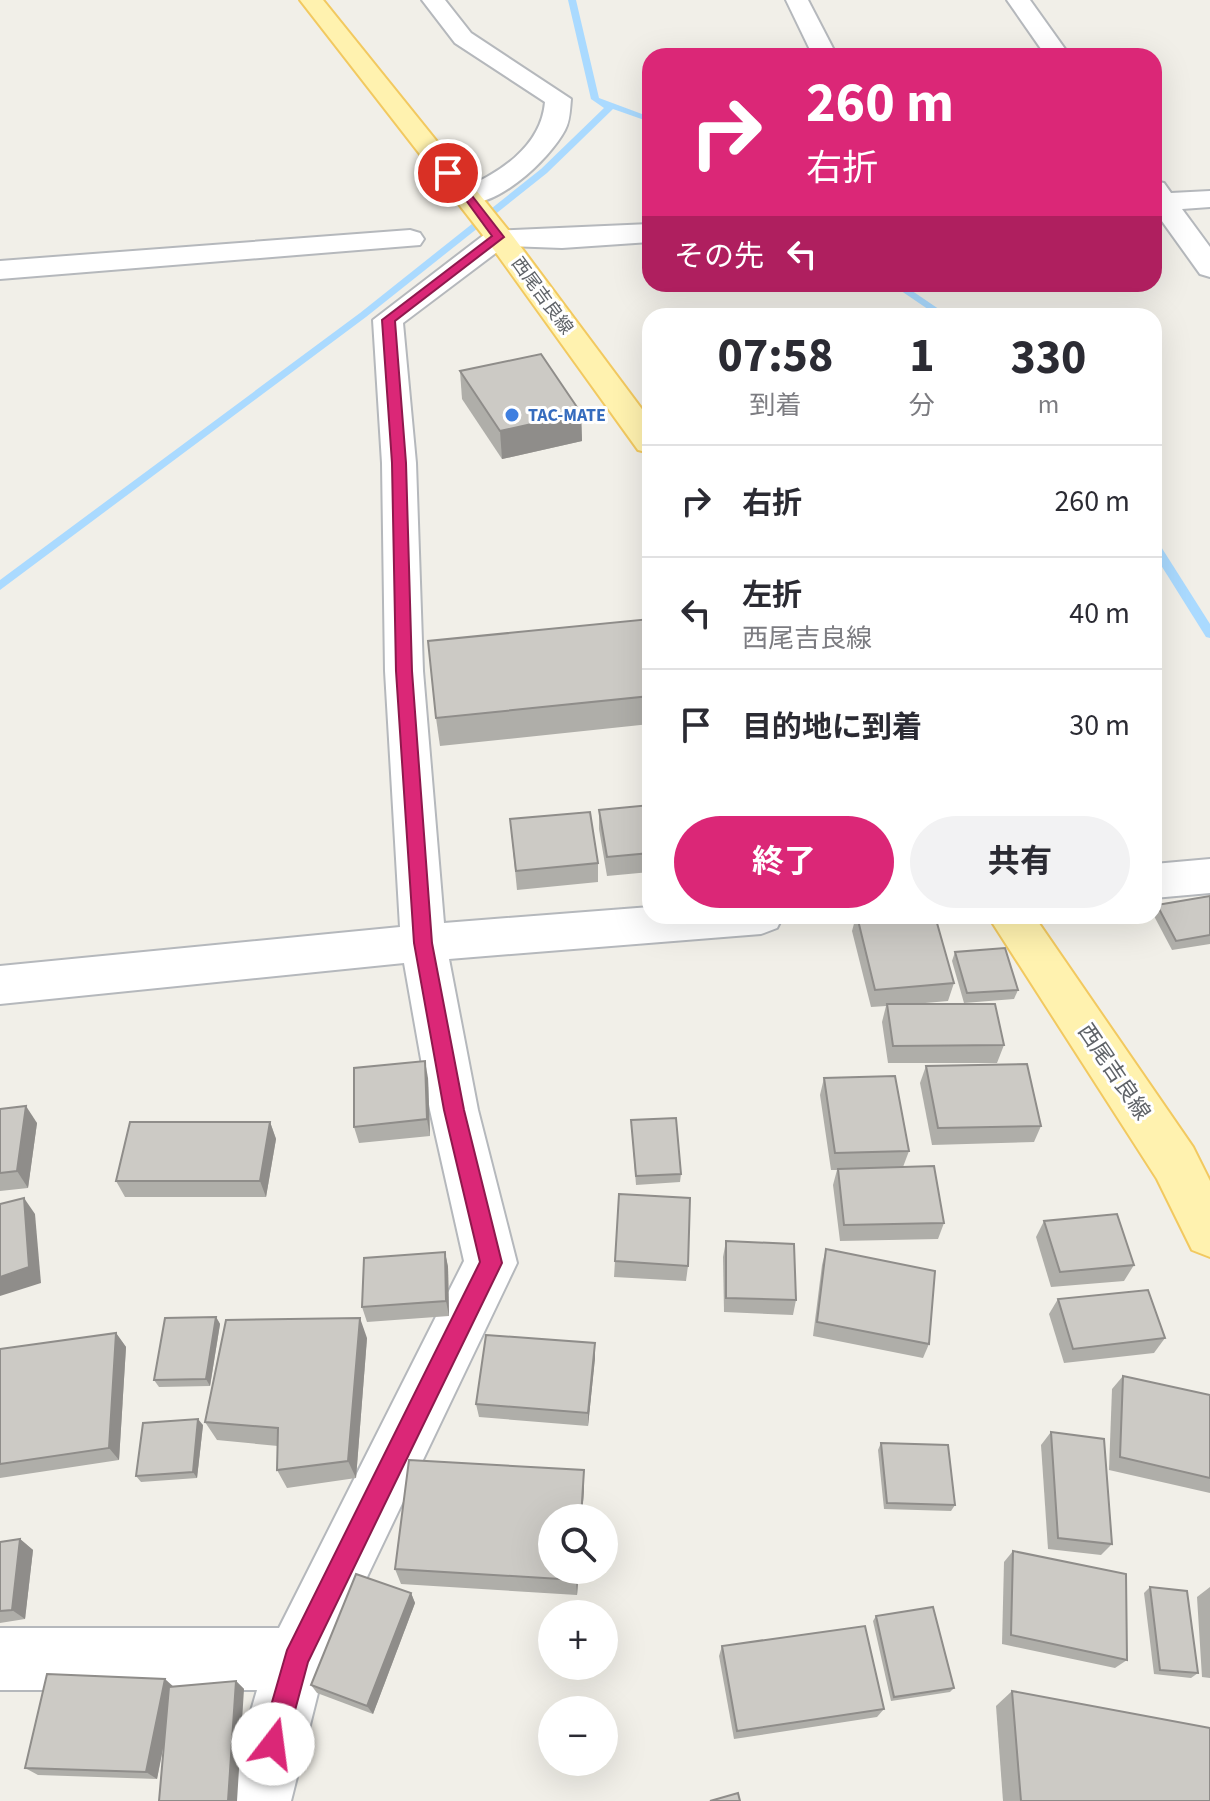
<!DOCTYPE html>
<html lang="ja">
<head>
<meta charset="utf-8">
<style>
  body { margin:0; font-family:"Source Sans 3","Noto Sans JP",sans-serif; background:#f2f2f3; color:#2b2b33; height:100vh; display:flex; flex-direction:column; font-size:30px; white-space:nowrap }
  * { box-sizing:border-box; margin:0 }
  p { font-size:26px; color:#7c7c81 }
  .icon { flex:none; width:44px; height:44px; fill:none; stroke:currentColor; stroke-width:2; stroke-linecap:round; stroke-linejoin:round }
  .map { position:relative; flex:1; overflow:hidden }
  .panel { position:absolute; left:642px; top:308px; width:520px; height:616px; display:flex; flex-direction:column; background:#fff; border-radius:24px; box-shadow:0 8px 32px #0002 }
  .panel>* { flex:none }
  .hud { position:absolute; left:642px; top:48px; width:520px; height:244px; border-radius:24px; box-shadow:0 8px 32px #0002; background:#db2777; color:#fff; overflow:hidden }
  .buttons { position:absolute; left:538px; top:1504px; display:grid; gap:16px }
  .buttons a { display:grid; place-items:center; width:80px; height:80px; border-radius:50%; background:#fff; box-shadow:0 8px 32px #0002; font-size:40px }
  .pin { position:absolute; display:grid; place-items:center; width:68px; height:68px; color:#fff; margin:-34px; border:4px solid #fff; border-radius:50%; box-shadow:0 2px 8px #0007 }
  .me { position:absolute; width:88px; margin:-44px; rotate:15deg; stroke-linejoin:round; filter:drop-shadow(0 0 6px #0008) }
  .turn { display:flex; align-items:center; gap:28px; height:168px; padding:0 32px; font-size:36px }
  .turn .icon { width:104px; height:104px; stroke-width:2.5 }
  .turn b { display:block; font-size:56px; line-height:68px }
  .then { display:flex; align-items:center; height:76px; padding:0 32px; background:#0003; gap:16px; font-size:30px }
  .eta { display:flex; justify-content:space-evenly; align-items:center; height:136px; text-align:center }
  .eta b { font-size:48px; font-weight:700; line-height:56px }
  .action { display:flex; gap:16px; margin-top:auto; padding:16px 32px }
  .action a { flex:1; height:92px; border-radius:48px; background:#db2777; color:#fff; font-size:32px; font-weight:700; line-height:92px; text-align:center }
  .action a+a { background:#f2f2f3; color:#2b2b33 }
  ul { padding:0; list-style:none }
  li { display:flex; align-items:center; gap:24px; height:112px; padding:0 32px; border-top:2px solid #e1e1e2 }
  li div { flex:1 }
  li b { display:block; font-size:30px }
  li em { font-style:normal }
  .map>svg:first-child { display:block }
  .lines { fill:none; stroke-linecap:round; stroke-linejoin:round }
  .stream { fill:#aadaff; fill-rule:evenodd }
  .minor-casing { stroke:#b5b8bc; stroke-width:4 }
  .primary-casing { stroke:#f2c960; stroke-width:4 }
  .minor { fill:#fff; fill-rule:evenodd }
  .primary { fill:#fff2af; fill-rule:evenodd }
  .wall { fill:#afaea9 }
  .shaded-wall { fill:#8f8d8a }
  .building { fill:#cccac5; stroke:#8f8d8a; stroke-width:2 }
  .route { fill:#db2777; stroke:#8e194d; stroke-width:2 }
  .shop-dot { fill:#3f7fe0; stroke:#fff; stroke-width:3 }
  .labels { text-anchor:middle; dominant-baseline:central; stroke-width:6; stroke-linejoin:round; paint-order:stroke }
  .far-street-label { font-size:18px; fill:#5f6368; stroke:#fff }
  .far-shop-label { font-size:18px; font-weight:bold; fill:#366cbe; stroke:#fff; text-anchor:start }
  .street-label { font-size:22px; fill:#5f6368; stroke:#fff }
</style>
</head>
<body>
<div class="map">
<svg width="1210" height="1801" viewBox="0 0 1210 1801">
  <rect width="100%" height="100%" fill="#f1efe8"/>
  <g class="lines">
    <g class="stream">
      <polygon points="568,0 576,0 599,98 650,117 650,122 613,109 547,173 366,317 0,590 0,580 360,313 541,169 604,108 591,99"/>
      <polygon points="891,284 902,284 949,316 938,316"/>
      <polygon points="1154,541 1158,542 1210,624 1210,638 1206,637 1154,554"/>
    </g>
    <g class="minor-casing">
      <g id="minor">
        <path d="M422 0H445L471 33 571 99C570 110 570 121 565 130 549 160 494 212 458 203L454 197 458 191C498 174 541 148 545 102L455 43Z"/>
        <polygon points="786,0 808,0 837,56 813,56"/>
        <polygon points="1007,0 1030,0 1070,56 1046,56"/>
        <polygon points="1154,181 1164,183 1171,193 1210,191 1210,207 1182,209 1210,247 1210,277 1200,274 1154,210"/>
        <polygon points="650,224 650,242 562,248 505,246 403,323 416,463 423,671 444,923 650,907 650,916 783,916 777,928 761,934 449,959 478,1110 517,1263 325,1665 291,1801 225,1801 257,1690 0,1690 0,1628 279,1628 464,1261 430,1110 404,963 0,1004 0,966 400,927 385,671 382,463 373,320 489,231"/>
        <polygon points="410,230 420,233 424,239 420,245 0,279 0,261"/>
        <polygon points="1210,859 1210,893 1154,898 1154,864"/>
      </g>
    </g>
    <g class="primary-casing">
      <g id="primary">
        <polygon points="300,0 323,0 509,231 650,420 650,453 638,450 489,243"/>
        <polygon points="988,916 1034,916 1193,1147 1210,1181 1210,1257 1192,1250 1157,1179"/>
      </g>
    </g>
    <use href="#minor" class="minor"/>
    <use href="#primary" class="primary"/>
  </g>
  <g class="wall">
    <polygon points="460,371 581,413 582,441 502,459 462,399"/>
    <polygon points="650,619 650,724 440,746 436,718"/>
    <polygon points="650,805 650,872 607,876 599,829 599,810"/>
    <polygon points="510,819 598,863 598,882 517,890"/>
    <polygon points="1210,896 1210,944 1172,950 1154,916 1154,912 1157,905"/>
    <polygon points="856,916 935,916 954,983 948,1001 914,1004 1004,1045 997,1063 888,1063 882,1022 886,1006 871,1007 852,931"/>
    <polygon points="955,952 1018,990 1014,999 964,1003 952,961"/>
    <polygon points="926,1066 1041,1126 1034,1142 932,1145 920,1083"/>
    <polygon points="428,1078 430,1136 359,1143 354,1127"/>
    <polygon points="824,1078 909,1151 903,1167 944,1223 938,1239 840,1241 833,1185 837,1170 831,1170 820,1095"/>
    <polygon points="0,1109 37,1123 28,1188 0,1191"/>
    <polygon points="631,1120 681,1174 680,1182 636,1185"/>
    <polygon points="270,1122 276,1139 266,1197 125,1197 116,1181"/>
    <polygon points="1044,1221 1134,1265 1124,1281 1051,1287 1036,1237"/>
    <polygon points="726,1241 796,1300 793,1315 724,1312 723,1257"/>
    <polygon points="826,1249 929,1344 923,1358 813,1336 822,1265"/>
    <polygon points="445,1252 448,1267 449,1316 367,1322 362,1307"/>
    <polygon points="615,1261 688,1266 686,1281 614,1277"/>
    <polygon points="1058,1299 1165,1338 1154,1353 1064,1363 1049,1314"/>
    <polygon points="216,1317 220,1324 210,1386 159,1387 154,1380"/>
    <polygon points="116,1333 126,1347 119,1460 0,1478 0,1349"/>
    <polygon points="367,1338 356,1478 287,1488 277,1470 278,1446 217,1440 205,1422"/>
    <polygon points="595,1358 588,1426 479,1417 476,1404"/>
    <polygon points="1123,1376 1210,1395 1210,1493 1109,1470 1112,1389"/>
    <polygon points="203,1425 197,1478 141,1482 136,1476"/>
    <polygon points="1051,1432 1112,1544 1101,1555 1048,1549 1041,1445"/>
    <polygon points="881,1443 955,1505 951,1511 884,1509 878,1450"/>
    <polygon points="584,1487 577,1595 401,1584 395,1569"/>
    <polygon points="20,1539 33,1550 25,1619 0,1623 0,1542"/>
    <polygon points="1013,1551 1127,1660 1115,1668 1002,1644 1004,1562"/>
    <polygon points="1150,1587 1198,1673 1191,1678 1154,1674 1144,1593"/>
    <polygon points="1210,1587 1210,1678 1202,1677 1197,1597"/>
    <polygon points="411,1593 415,1603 373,1714 317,1693 311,1685"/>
    <polygon points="876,1616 954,1688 950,1692 891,1701 873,1621"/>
    <polygon points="722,1646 884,1709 877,1717 734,1739 719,1656"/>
    <polygon points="236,1681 244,1689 164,1741 157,1779 38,1775 25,1768 174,1687"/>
    <polygon points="1012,1691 1210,1801 1003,1801 996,1706"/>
  </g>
  <g class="shaded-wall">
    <polygon points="581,413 582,441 502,459 500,431"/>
    <polygon points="425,1061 428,1078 430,1136 427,1119"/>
    <polygon points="26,1106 37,1123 28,1188 17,1171"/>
    <polygon points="270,1122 276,1139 266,1197 260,1181"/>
    <polygon points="24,1198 35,1214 41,1283 0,1296 0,1277"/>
    <polygon points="445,1252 448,1267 449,1316 446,1301"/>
    <polygon points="216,1317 220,1324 210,1386 206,1379"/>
    <polygon points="360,1318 367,1338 356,1478 348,1461"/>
    <polygon points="116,1333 126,1347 119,1460 109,1448"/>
    <polygon points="595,1343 595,1358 588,1426 588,1413"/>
    <polygon points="198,1419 203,1425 197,1478 193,1472"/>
    <polygon points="584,1470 584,1487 582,1518 581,1518"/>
    <polygon points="20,1539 33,1550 25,1619 12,1610"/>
    <polygon points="577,1570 579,1570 577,1595 576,1580"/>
    <polygon points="411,1593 415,1603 373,1714 367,1706"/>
    <polygon points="165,1679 175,1688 157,1779 146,1772"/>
    <polygon points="236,1681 244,1689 237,1801 228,1801"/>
  </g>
  <g class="building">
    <polygon points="541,354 581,413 500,431 460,371"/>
    <polygon points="650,619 650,696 436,718 428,641"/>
    <polygon points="650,805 650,853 607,857 599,810"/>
    <polygon points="590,812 598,863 516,871 510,819"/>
    <polygon points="1210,896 1210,935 1176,941 1157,905"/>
    <polygon points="857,916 935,916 954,983 875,990"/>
    <polygon points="1005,948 1018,990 967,993 955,952"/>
    <polygon points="887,1004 995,1004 1004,1045 893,1046"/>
    <polygon points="425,1061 427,1119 354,1127 354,1068"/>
    <polygon points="1027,1064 1041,1126 938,1128 926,1066"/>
    <polygon points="895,1076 909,1151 835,1153 824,1078"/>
    <polygon points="26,1106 17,1171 0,1173 0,1109"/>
    <polygon points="676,1118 681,1174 636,1176 631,1120"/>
    <polygon points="130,1122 270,1122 260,1181 116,1181"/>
    <polygon points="934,1166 944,1223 844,1225 838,1169"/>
    <polygon points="619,1194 690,1198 688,1266 615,1261"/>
    <polygon points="24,1198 29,1267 0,1277 0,1204"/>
    <polygon points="1117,1214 1134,1265 1060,1272 1044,1221"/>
    <polygon points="726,1241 794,1244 796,1300 726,1298"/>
    <polygon points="826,1249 935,1271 929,1344 817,1322"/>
    <polygon points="445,1252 446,1301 362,1307 364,1258"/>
    <polygon points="1148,1290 1165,1338 1073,1349 1058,1299"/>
    <polygon points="216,1317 206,1379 154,1380 165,1318"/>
    <polygon points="360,1318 348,1461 277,1470 278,1428 205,1422 226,1320"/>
    <polygon points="116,1333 109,1448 0,1464 0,1349"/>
    <polygon points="486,1335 595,1343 588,1413 476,1404"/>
    <polygon points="1123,1376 1210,1395 1210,1478 1120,1457"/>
    <polygon points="198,1419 193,1472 136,1476 143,1423"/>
    <polygon points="1051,1432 1104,1439 1112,1544 1058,1538"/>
    <polygon points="881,1443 948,1445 955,1505 887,1503"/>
    <polygon points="409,1460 584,1470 581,1518 552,1518 552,1570 577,1570 576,1580 395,1569"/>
    <polygon points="20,1539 12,1610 0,1611 0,1542"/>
    <polygon points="1013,1551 1126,1574 1127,1660 1011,1635"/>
    <polygon points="356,1574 411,1593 367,1706 311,1685"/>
    <polygon points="1150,1587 1187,1591 1198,1673 1160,1670"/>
    <polygon points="933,1607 954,1688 894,1697 876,1616"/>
    <polygon points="865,1626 884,1709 737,1731 722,1646"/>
    <polygon points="47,1674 165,1679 146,1772 25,1768"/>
    <polygon points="236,1681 228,1801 159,1801 169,1687"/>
    <polygon points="1012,1691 1210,1728 1210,1801 1021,1801"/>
    <polygon points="738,1793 740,1801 710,1801"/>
  </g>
  <polygon class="route" points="444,170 452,170 504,237 395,321 406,463 412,671 432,943 464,1110 502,1263 308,1662 286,1744 283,1754 273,1758 264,1754 260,1744 287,1650 480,1262 444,1110 414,943 396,671 392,463 382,320 492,236"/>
  <circle class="shop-dot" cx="512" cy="415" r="8"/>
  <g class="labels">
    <g class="far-street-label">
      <text transform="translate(542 296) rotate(54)">西尾吉良線</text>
    </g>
    <g class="far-shop-label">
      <text x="528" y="415">TAC-MATE</text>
    </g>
    <g class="street-label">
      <text transform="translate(1114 1072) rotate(56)">西尾吉良線</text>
    </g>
  </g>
</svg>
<div class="buttons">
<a><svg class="icon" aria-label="search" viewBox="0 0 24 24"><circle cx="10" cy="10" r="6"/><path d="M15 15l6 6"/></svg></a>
<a>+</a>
<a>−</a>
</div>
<div class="pin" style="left:448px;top:173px;background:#d93025"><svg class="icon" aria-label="arrive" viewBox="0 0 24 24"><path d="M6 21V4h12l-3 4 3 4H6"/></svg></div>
<svg class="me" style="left:273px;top:1744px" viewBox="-20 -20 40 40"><circle r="19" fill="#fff"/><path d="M0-13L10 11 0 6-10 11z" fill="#db2777"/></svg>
<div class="hud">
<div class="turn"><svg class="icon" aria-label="right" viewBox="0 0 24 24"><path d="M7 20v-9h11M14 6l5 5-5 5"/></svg><div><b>260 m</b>右折</div></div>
<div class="then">その先<svg class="icon" aria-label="left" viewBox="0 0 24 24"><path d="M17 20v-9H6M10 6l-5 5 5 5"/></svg></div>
</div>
<section class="panel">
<div class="eta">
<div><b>07:58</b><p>到着</p></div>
<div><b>1</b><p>分</p></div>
<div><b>330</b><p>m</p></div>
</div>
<ul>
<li><svg class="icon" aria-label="right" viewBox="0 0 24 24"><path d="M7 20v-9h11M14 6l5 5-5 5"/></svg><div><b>右折</b></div><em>260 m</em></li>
<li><svg class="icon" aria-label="left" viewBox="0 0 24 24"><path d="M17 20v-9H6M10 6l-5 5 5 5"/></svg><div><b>左折</b><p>西尾吉良線</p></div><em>40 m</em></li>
<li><svg class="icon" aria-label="arrive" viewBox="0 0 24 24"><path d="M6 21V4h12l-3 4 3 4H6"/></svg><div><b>目的地に到着</b></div><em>30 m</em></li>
</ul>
<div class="action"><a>終了</a><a>共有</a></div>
</section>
</div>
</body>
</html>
